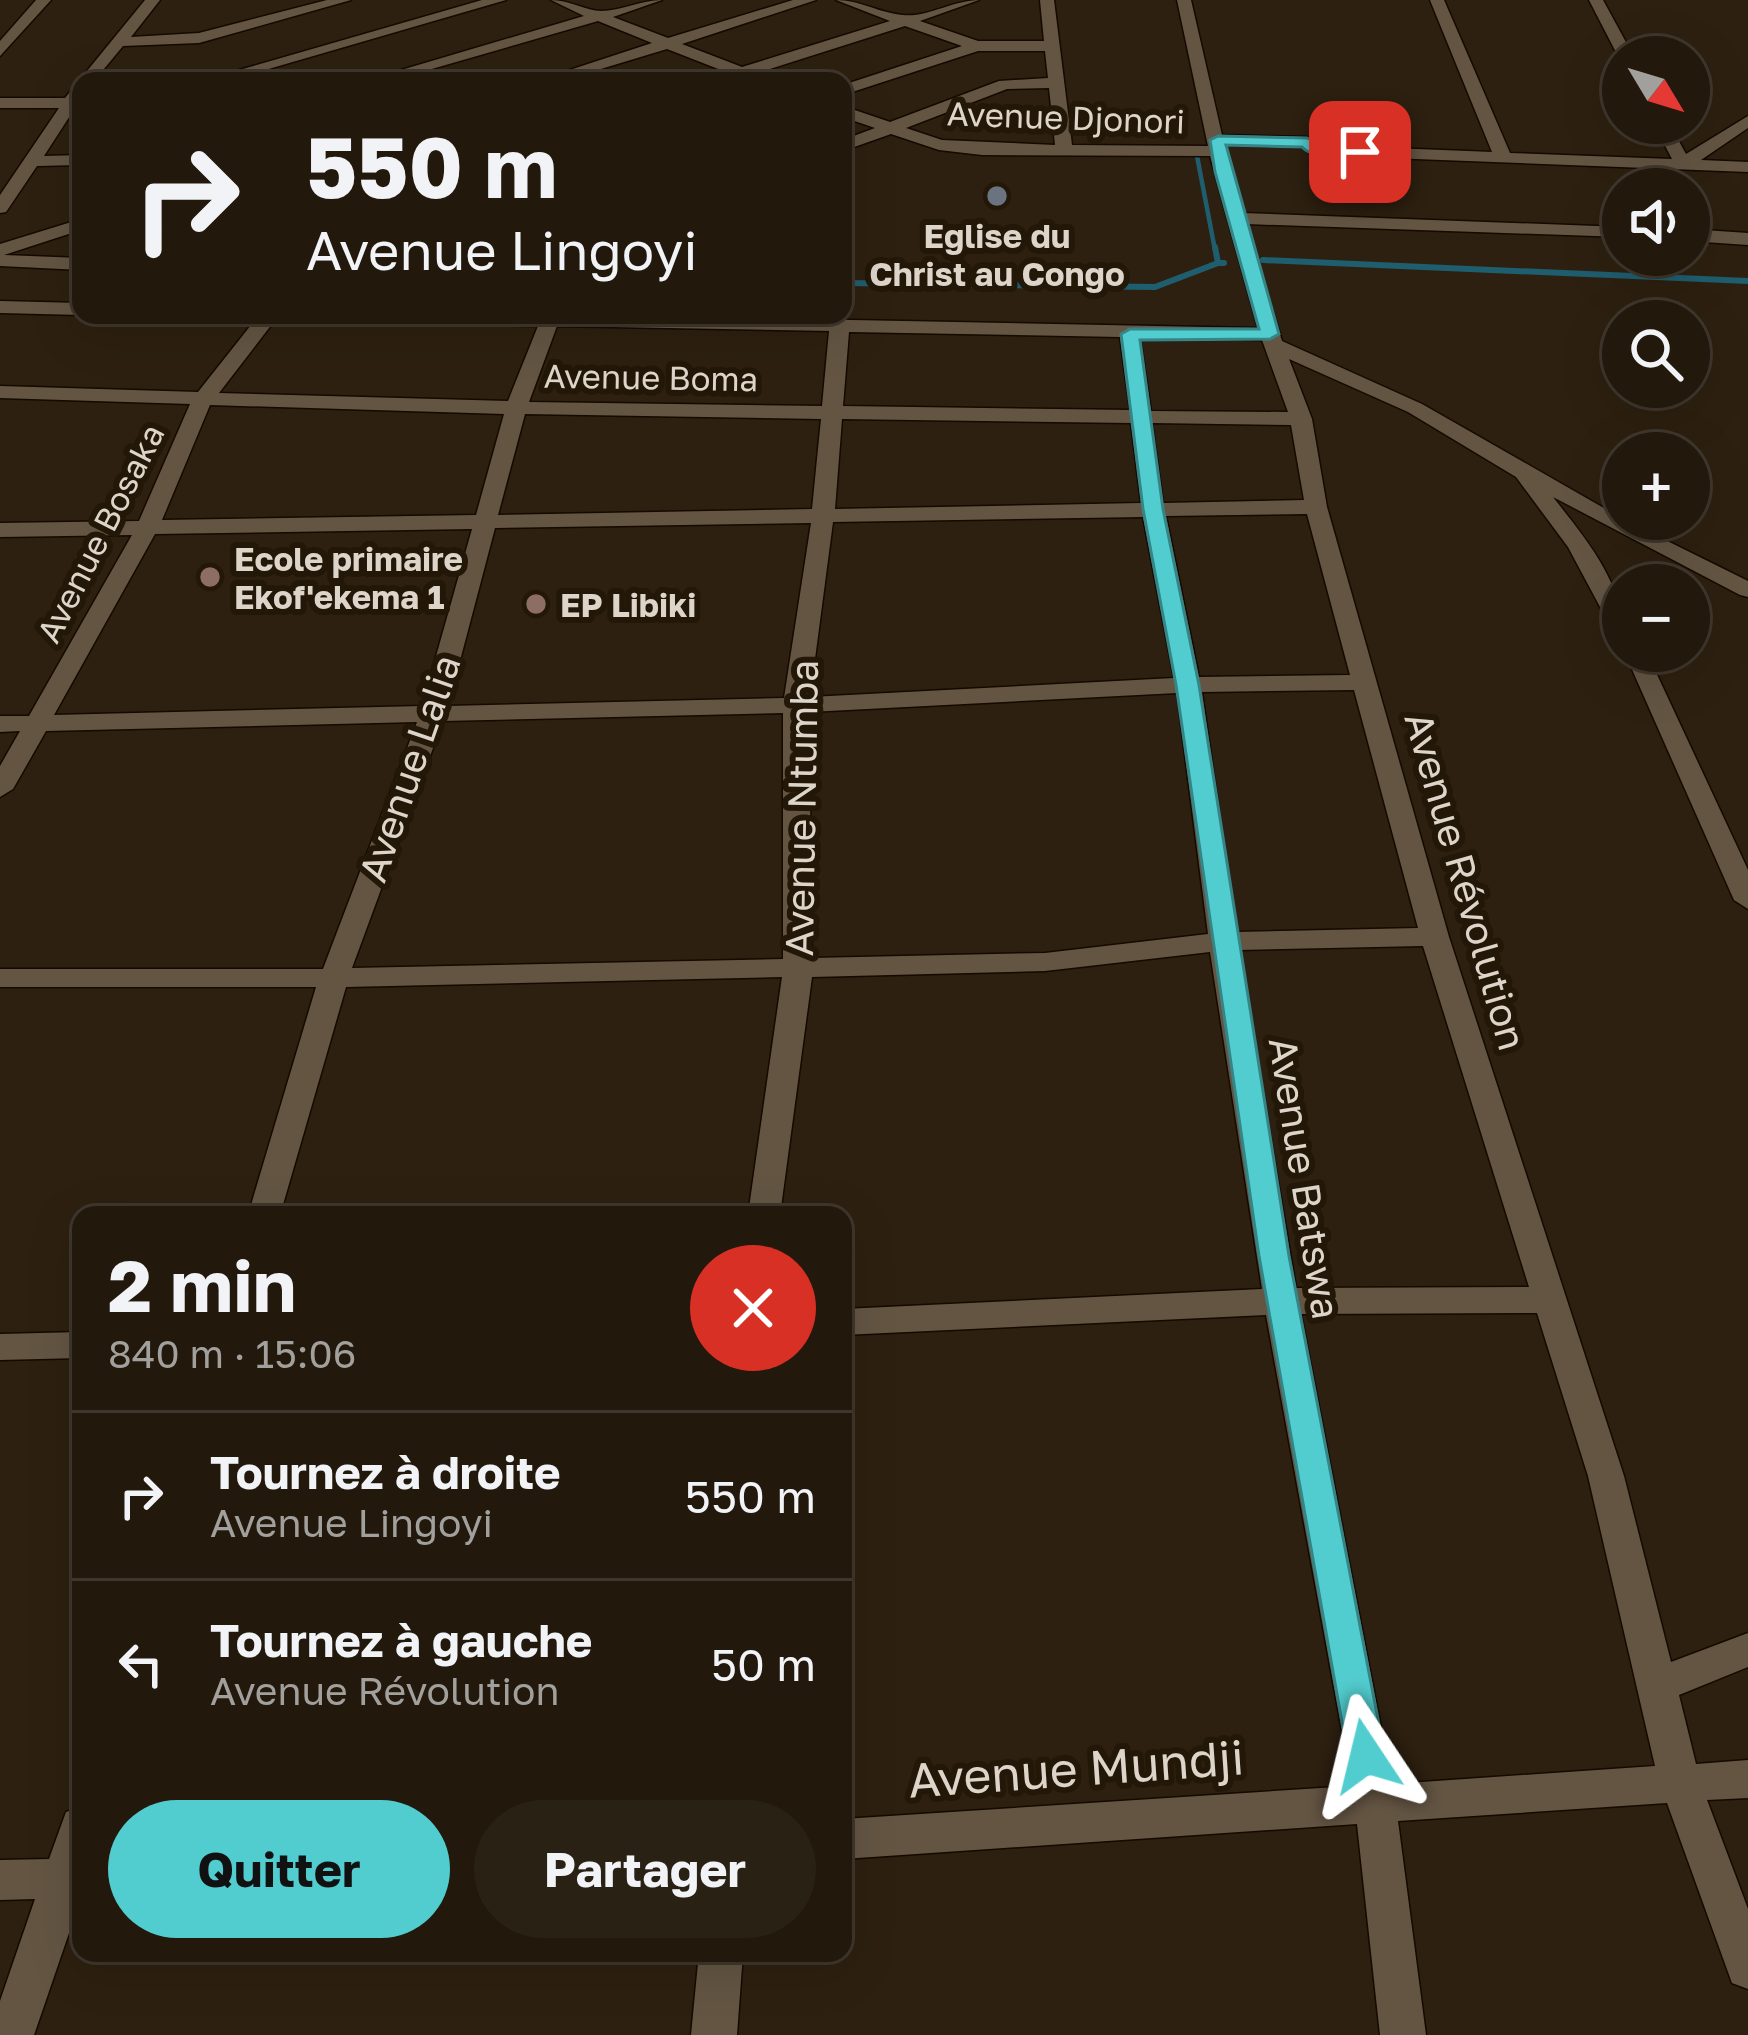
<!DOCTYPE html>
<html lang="fr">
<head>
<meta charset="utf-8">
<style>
  body { margin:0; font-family:"Golos Text",sans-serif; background:#2a2115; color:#f1f3f6; height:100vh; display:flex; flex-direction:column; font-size:45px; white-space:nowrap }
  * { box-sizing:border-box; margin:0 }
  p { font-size:39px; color:#a2a09d }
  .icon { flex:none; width:66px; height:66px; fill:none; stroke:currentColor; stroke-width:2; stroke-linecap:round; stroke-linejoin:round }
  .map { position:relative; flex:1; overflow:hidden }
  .side { position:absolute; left:72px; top:1206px; width:780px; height:756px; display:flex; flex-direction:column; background:#22180c; border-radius:24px; box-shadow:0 12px 48px #0002,0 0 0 3px #3f372d }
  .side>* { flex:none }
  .hud { position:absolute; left:72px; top:72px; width:780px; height:252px; border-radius:24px; box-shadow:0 12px 48px #0002,0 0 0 3px #3f372d; background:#22180c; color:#f1f3f6; overflow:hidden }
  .needle { width:78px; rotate:128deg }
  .tools { position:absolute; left:1602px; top:36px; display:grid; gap:24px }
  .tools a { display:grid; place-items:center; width:108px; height:108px; border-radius:50%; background:#22180c; box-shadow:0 12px 48px #0002,0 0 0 3px #3f372d; font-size:60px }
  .pin { position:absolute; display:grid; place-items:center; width:102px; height:102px; color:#fff; margin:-51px; border-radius:24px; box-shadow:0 6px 18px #0006 }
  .me { position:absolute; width:132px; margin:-66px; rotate:350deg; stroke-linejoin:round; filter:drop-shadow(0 0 9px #0008) }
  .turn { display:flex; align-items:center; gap:42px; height:252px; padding:0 36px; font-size:54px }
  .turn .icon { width:156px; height:156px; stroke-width:2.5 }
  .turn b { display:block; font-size:84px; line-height:102px }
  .round { display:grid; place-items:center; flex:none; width:126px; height:126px; border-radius:63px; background:#2a2115 }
  .head { display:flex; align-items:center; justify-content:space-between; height:204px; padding:0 36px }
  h1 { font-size:72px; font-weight:700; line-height:90px }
  .cta { display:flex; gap:24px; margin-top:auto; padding:24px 36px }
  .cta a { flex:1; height:138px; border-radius:72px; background:#52cdcf; color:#111; font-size:48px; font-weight:700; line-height:138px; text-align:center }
  .cta a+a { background:#2a2115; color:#f1f3f6 }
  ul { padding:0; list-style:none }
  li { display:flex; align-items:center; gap:36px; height:168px; padding:0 36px; border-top:3px solid #3f372d }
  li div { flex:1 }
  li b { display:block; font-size:45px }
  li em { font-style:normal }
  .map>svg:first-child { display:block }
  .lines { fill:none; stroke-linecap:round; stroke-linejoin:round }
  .stream-far1 { stroke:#1f5e6f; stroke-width:4.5 }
  .stream { stroke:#1f5e6f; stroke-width:6 }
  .minor-casing { stroke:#150a00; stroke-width:3 }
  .minor { fill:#645543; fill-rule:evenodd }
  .route { fill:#52cdcf; stroke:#358587; stroke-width:3 }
  .worship-dot { fill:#6b7280; stroke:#231707; stroke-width:4.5 }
  .education-dot { fill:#8d6e63; stroke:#231707; stroke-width:4.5 }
  .labels { text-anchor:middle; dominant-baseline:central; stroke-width:12; stroke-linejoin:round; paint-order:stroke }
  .far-street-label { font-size:33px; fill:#ddd4ca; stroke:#231707 }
  .far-poi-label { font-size:33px; font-weight:bold; fill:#ddd4ca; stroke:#231707; text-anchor:start }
  .street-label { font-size:39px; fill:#ddd4ca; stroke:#231707 }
  .near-street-label { font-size:48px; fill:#ddd4ca; stroke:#231707 }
</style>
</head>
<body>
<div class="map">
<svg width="1748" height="2035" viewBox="0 0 1748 2035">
  <rect width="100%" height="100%" fill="#2d2010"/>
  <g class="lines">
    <polyline class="stream-far1" points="1197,156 1215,250"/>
    <g class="stream">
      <polyline points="1215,247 1218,263 1224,263"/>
      <polyline points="1263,260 1748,281"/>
      <polyline points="843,283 1155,287 1218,263"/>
    </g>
    <g class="minor-casing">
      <g id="minor">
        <polygon points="36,0 51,0 0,56 0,41"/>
        <polygon points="145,0 160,0 131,37 199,33 327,0 351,0 199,43 123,46 94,81 81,81 81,108 75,108 44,156 81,155 81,165 37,166 6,212 0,213 0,195 59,108 0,108 0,98 65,98"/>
        <polygon points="482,0 506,0 227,81 201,81"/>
        <path d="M551 0C570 0 586 11 601 11 621 11 641 0 662 0L613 17 668 38 793 0H816L682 44 742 67 890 21 836 0C860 0 879 13 903 15 926 18 954 0 979 0L920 21 978 41H1044L1040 0H1054L1072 145 1208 146 1177 0H1191L1222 135 1307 137 1317 145 1492 152 1430 0H1444L1510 153 1672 159 1653 123H1669L1686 154 1748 116V128L1701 160 1748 162V172L1312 155 1302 147 1225 145 1243 213 1623 227V237L1246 224 1282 341 1422 404 1623 519 1748 581V597L1740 595 1553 497C1585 538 1623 582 1623 635L1614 633 1568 547 1516 477 1408 412 1289 359 1312 419 1327 507 1449 937 1624 1476 1671 1662 1748 1633V1667L1679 1695 1696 1764 1748 1760V1798L1707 1800 1748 1909V1989L1732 1983 1667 1803 1398 1821 1426 2035H1380L1357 1824 843 1859V1819L1352 1786 1266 1315 843 1335V1309L1262 1289 1210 952 1045 971 812 977 780 1215H748L782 977 346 987 280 1215H248L316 987H0V969H323L417 722 46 731 13 789 0 797V766L20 731 0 732V716H29L132 535 0 537V523L139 521 190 404 0 398V386L198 392 259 315H279L219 393 508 401 538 326 297 321 287 315H599L1258 328 1210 156 982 155 939 150 891 134 843 151V140L875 128 843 117V106L890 122 999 81 1048 78 1045 51H978L843 95V85L962 46 905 26 754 74 753 78 707 81 726 72 667 49 561 81H536L652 43 598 21 390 81H364L584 16ZM1049 88 1055 145 942 140 906 128 1007 89ZM557 326 829 331 822 406 529 402ZM849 332 1120 337 1130 410 843 406ZM1140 337 1262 340 1288 412 1151 411ZM210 405 504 414 476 515 162 520ZM525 414 821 419 812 509 498 515ZM842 419 1131 423 1141 503 835 509ZM1152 423 1291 425 1304 500 1163 503ZM1307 514 1350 675 1199 677 1166 516ZM1143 517 1174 678 810 697 833 522ZM811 523 784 698 448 706 495 528ZM472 529 422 706 54 715 155 534ZM1354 690 1418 928 1236 932 1202 692ZM1177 693 1208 934 1045 953 812 958 809 712ZM783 713V959L352 968 443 721ZM1423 946 1529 1287 1296 1288 1239 950ZM1537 1313 1588 1476 1655 1766 1392 1784 1301 1314Z"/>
        <polygon points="1589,0 1603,0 1634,57 1620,60"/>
        <polygon points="81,219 81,230 4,255 81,258 81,270 0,266 0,244"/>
        <polygon points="1689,229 1748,233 1748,245 1689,241"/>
        <polygon points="0,301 81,303 81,315 0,313"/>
        <polygon points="1623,649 1646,651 1748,870 1748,909 1734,900"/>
        <polygon points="81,1332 81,1358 0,1360 0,1334"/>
        <polygon points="81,1807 81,1898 34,2035 0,2035 0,2001 35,1899 0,1900 0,1860 49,1859 66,1812"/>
        <polygon points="699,1953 743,1953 737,2035 691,2035"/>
      </g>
    </g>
    <use href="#minor" class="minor"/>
  </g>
  <path class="route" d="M1218 136 1307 138C1325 148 1350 141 1367 152 1353 160 1314 160 1302 147L1226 145 1279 334 1270 339 1140 340 1163 509 1199 685 1289 1256 1385 1756 1380 1767 1366 1772 1353 1767 1348 1756 1259 1256 1176 685 1143 509 1121 334 1130 329H1259L1215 172 1210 140Z"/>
  <circle class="worship-dot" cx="997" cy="196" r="12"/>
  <g class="education-dot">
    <circle cx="210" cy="577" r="12"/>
    <circle cx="536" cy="604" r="12"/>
  </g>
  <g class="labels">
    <g class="far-street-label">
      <text transform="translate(1066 117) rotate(2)">Avenue Djonori</text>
      <text transform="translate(651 377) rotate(1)">Avenue Boma</text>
      <text transform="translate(100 533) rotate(-63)">Avenue Bosaka</text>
    </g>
    <g class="far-poi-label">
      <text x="997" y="235" text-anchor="middle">Eglise du<tspan x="997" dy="38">Christ au Congo</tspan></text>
      <text x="234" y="558">Ecole primaire<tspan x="234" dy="38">Ekof'ekema 1</tspan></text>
      <text x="560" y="604">EP Libiki</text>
    </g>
    <g class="street-label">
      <text transform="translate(409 768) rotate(-71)">Avenue Lalia</text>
      <text transform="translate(801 808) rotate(-89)">Avenue Ntumba</text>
      <text transform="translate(1466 881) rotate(74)">Avenue Révolution</text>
      <text transform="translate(1305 1178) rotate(81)">Avenue Batswa</text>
    </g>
    <g class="near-street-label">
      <text transform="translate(1076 1768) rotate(-4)">Avenue Mundji</text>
    </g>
  </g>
</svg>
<div class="tools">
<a><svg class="needle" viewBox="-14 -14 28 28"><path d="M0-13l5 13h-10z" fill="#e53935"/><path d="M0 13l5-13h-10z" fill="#a2a09d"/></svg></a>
<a><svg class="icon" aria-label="sound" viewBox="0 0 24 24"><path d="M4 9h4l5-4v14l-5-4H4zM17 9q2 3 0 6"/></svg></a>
<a><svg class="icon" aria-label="search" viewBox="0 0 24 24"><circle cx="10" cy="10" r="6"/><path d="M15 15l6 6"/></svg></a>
<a>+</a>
<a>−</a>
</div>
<div class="pin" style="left:1360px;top:152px;background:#d93025"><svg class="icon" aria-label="arrive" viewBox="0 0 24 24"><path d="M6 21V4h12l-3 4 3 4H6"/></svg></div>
<svg class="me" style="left:1366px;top:1756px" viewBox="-20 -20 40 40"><path d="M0-17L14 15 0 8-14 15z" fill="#52cdcf" stroke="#fff" stroke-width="4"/></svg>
<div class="hud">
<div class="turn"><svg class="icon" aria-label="right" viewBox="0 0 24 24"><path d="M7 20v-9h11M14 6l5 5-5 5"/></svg><div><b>550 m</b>Avenue Lingoyi</div></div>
</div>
<section class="side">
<div class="head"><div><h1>2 min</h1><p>840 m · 15:06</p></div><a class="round" style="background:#d93025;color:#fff"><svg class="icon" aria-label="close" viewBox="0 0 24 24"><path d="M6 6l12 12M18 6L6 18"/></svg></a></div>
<ul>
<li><svg class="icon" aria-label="right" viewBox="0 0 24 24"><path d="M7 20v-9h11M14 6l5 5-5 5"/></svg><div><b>Tournez à droite</b><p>Avenue Lingoyi</p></div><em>550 m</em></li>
<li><svg class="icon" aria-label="left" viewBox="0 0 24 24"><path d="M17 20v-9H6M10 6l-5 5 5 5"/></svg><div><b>Tournez à gauche</b><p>Avenue Révolution</p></div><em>50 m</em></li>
</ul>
<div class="cta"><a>Quitter</a><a>Partager</a></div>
</section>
</div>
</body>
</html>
